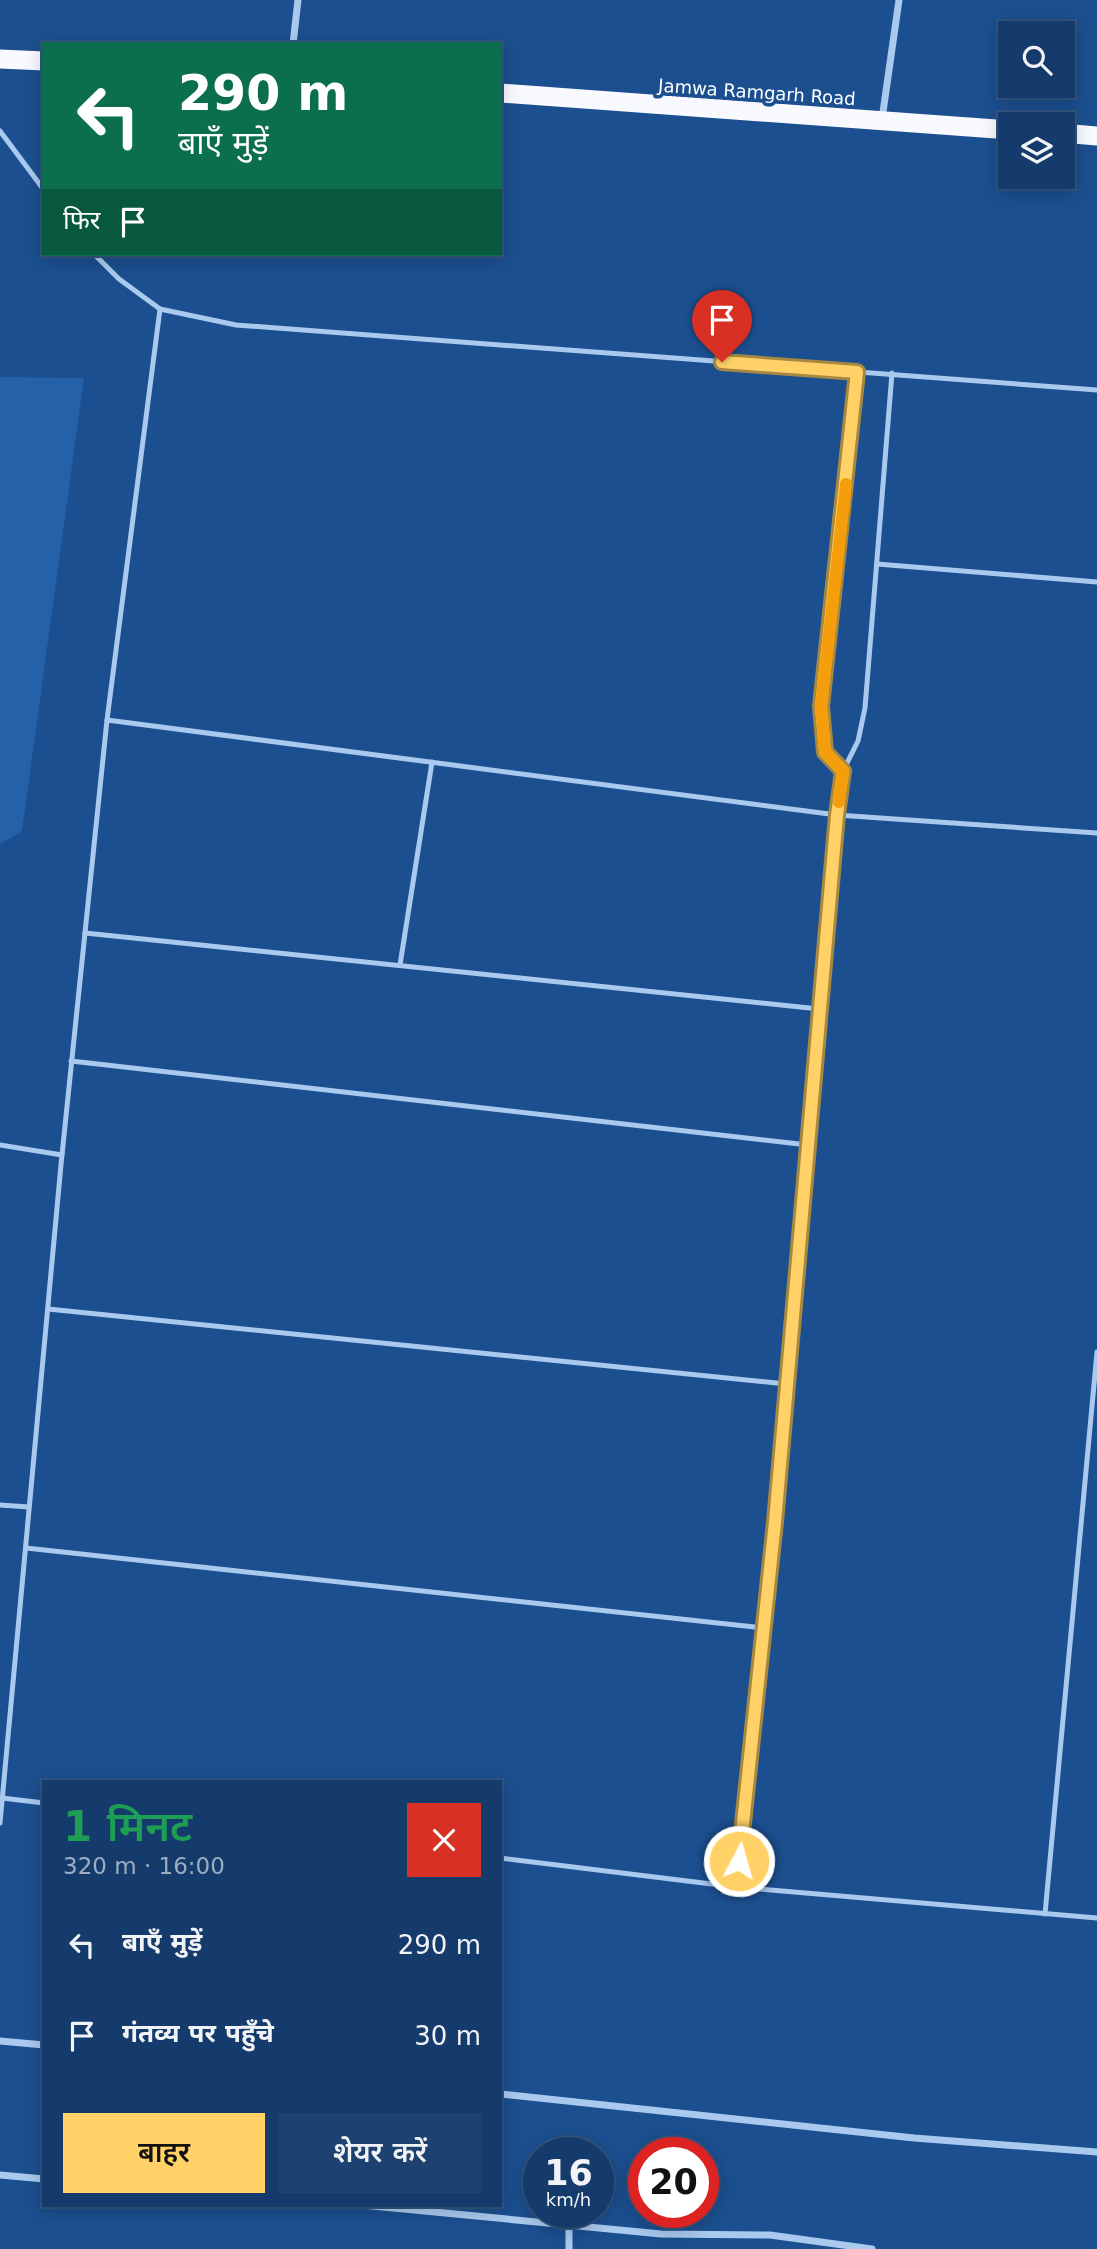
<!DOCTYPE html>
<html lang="hi">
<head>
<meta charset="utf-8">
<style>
  body { margin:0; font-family:"DejaVu Sans","Noto Sans Devanagari",sans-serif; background:#1d4271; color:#f1f3f6; height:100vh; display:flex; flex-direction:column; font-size:26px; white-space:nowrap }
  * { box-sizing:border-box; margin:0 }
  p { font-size:23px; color:#9dadc1 }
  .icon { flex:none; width:38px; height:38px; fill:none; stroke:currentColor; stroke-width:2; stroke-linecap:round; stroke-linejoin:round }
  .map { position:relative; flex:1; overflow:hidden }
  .drawer { position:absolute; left:42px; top:1780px; width:460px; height:427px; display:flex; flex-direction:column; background:#143b6b; border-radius:0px; box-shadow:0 4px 18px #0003,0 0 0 2px #33557e }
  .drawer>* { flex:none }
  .hud { position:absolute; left:42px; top:42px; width:460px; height:214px; border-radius:0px; box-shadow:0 4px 18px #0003,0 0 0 2px #33557e; background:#0b6e4f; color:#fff; overflow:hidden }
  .fabs { position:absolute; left:998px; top:21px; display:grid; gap:14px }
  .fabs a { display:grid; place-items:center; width:77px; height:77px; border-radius:0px; background:#143b6b; box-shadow:0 4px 18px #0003,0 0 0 2px #33557e; font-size:35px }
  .speed { position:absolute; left:523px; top:2137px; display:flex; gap:14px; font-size:35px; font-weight:700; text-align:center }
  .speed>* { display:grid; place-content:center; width:91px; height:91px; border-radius:50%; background:#143b6b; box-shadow:0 4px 18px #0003,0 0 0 2px #33557e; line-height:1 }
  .speed small { font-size:18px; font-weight:400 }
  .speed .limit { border:10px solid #d22; background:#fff; color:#111 }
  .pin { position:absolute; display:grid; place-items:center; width:60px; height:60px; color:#fff; margin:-72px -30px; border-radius:50% 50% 50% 0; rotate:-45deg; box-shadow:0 0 7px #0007 }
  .pin .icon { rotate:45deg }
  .me { position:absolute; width:77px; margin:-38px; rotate:6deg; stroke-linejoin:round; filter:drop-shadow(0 0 5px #0008) }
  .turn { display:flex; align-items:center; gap:24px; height:147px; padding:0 21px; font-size:32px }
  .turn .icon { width:91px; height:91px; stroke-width:2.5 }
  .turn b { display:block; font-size:49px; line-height:60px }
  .then { display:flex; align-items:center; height:66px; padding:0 21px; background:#0003; gap:14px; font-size:26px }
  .round { display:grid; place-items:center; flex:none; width:74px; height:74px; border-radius:0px; background:#1d4271 }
  .overview { display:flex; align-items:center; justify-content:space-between; height:119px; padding:0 21px }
  h1 { font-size:42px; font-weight:600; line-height:52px; color:#1e9e55 }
  .cta { display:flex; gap:14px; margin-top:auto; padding:14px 21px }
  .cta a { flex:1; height:80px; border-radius:0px; background:#ffd166; color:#111; font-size:28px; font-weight:600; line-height:80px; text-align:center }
  .cta a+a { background:#1d4271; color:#f1f3f6 }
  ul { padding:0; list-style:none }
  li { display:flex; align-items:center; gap:21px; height:91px; padding:0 21px }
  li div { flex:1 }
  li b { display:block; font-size:26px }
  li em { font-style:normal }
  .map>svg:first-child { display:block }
  .green { fill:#2461a8 }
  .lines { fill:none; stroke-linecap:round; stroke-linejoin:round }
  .service { stroke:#a9c9ee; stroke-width:5 }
  .minor { stroke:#a9c9ee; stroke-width:7 }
  .trunk { stroke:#f8faff; stroke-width:19 }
  .route-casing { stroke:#a68842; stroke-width:18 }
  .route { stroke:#ffd166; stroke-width:12 }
  .slow { stroke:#f59e0b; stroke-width:12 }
  .labels { text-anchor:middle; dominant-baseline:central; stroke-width:7; stroke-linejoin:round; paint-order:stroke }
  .street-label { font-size:18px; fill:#fff; stroke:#1b4f8f }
</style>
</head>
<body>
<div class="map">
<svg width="1097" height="2249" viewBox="0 0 1097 2249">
  <rect width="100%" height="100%" fill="#1b4f8f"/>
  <polygon class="green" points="0,377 84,378 22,831 0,844"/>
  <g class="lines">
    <g class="service">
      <polyline points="0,131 44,190"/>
      <polyline points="94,254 119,279 160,309 236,325 1097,390"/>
      <polyline points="877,564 1097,582"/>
      <polyline points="107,720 837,815 1097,833"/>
      <polyline points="843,771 825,752 821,706 857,372"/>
      <polyline points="85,933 819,1009"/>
      <polyline points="400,965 432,762"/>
      <polyline points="71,1061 808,1145"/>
      <polyline points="0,1145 62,1155 107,720 160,309"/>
      <polyline points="48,1309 786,1384"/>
      <polyline points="0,1505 29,1507"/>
      <polyline points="26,1548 764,1628"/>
      <polyline points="2,1798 44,1803"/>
      <polyline points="0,1823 62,1154"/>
      <polyline points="500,1858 736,1887 1097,1918"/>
      <polyline points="736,1887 775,1522 837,815 843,771 858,741 865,708 892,373"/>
      <polyline points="1045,1914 1097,1352"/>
    </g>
    <g class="minor">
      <polyline points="293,44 298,0"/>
      <polyline points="882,119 899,0"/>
      <polyline points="0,2041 44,2045"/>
      <polyline points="500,2094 914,2138 1097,2152"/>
      <polyline points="0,2175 44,2179"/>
      <polyline points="362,2205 661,2234 770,2235 872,2249"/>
      <polyline points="569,2249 569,2225"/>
    </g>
    <g class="trunk">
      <polyline points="0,59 44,61"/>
      <polyline points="500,93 1010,130"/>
      <polyline points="1062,133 1097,136"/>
    </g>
  </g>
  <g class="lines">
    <g class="route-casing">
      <polyline id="route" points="722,362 857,372 821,706 825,752 843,771 837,815 775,1522 739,1861"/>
    </g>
    <use href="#route" class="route"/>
    <polyline class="slow" points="839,802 843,771 825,752 821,706 846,484"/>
  </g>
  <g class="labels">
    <g class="street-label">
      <text transform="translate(757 92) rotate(4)">Jamwa Ramgarh Road</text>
    </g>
  </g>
</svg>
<div class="fabs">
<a><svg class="icon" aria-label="search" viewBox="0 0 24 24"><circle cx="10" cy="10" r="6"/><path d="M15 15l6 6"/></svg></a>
<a><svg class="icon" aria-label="layers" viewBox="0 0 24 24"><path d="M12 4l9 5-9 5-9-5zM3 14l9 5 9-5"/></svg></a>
</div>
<div class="speed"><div>16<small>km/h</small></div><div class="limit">20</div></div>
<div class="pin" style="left:722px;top:362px;background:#d93025"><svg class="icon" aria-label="arrive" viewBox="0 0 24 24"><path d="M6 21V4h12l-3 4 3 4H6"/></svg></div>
<svg class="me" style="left:739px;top:1861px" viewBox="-20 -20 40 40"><circle r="17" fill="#ffd166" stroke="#fff" stroke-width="3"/><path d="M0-11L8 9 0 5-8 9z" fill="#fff"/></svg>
<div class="hud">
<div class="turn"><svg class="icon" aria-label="left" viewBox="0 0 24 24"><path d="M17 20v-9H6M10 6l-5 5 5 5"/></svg><div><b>290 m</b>बाएँ मुड़ें</div></div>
<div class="then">फिर<svg class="icon" aria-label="arrive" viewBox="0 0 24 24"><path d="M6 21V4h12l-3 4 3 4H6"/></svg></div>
</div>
<section class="drawer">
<div class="overview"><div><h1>1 मिनट</h1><p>320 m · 16:00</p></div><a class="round" style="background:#d93025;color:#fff"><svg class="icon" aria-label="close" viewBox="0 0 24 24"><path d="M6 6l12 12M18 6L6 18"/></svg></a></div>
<ul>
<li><svg class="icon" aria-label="left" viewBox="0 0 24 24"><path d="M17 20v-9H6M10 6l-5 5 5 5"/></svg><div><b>बाएँ मुड़ें</b></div><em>290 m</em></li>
<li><svg class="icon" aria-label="arrive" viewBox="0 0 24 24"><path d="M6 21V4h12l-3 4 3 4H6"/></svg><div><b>गंतव्य पर पहुँचे</b></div><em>30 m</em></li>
</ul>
<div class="cta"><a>बाहर</a><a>शेयर करें</a></div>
</section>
</div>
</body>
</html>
